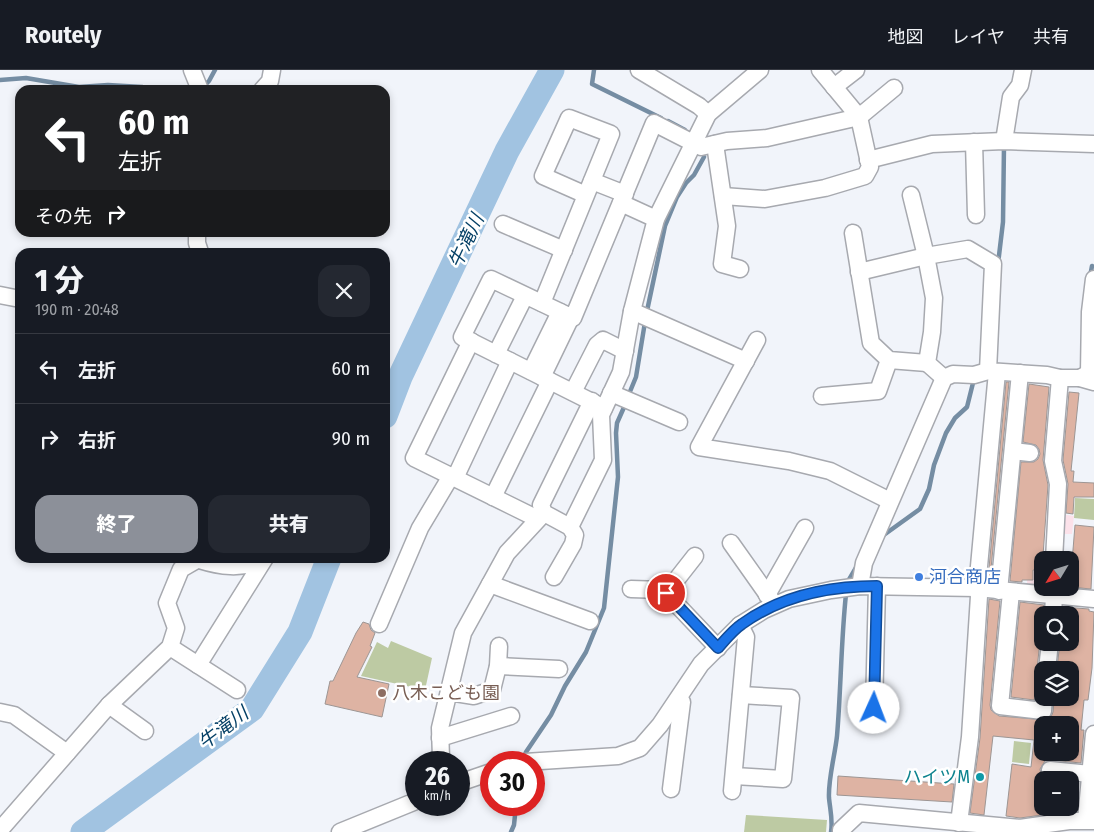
<!DOCTYPE html>
<html lang="ja">
<head>
<meta charset="utf-8">
<style>
  body { margin:0; font-family:"Fira Sans Condensed","Noto Sans JP",sans-serif; background:#242831; color:#f1f3f6; height:100vh; display:flex; flex-direction:column; font-size:19px; white-space:nowrap }
  * { box-sizing:border-box; margin:0 }
  p { font-size:16px; color:#9ea1a6 }
  .icon { flex:none; width:28px; height:28px; fill:none; stroke:currentColor; stroke-width:2; stroke-linecap:round; stroke-linejoin:round }
  .map { position:relative; flex:1; overflow:hidden }
  .details { position:absolute; left:15px; top:178px; width:375px; height:315px; display:flex; flex-direction:column; background:#171b24; border-radius:15px; box-shadow:0 2px 8px #0003 }
  .details>* { flex:none }
  .banner { position:absolute; left:15px; top:15px; width:375px; height:152px; border-radius:15px; box-shadow:0 2px 8px #0003; background:#202124; color:#fff; overflow:hidden }
  .needle { width:32px; rotate:232deg }
  .fabs { position:absolute; left:1034px; top:481px; display:grid; gap:10px }
  .fabs a { display:grid; place-items:center; width:45px; height:45px; border-radius:10px; background:#171b24; box-shadow:0 2px 8px #0003; font-size:25px }
  .speed { position:absolute; left:405px; top:681px; display:flex; gap:10px; font-size:25px; font-weight:700; text-align:center }
  .speed>* { display:grid; place-content:center; width:65px; height:65px; border-radius:50%; background:#171b24; box-shadow:0 2px 8px #0003; line-height:1 }
  .speed small { font-size:12px; font-weight:400 }
  .speed .limit { border:8px solid #d22; background:#fff; color:#111 }
  .pin { position:absolute; display:grid; place-items:center; width:42px; height:42px; color:#fff; margin:-21px; border:2px solid #fff; border-radius:50%; box-shadow:0 1px 5px #0007 }
  .me { position:absolute; width:55px; margin:-28px; rotate:2deg; stroke-linejoin:round; filter:drop-shadow(0 0 4px #0008) }
  .turn { display:flex; align-items:center; gap:18px; height:105px; padding:0 20px; font-size:22px }
  .turn .icon { width:65px; height:65px; stroke-width:2.5 }
  .turn b { display:block; font-size:35px; line-height:42px }
  .then { display:flex; align-items:center; height:48px; padding:0 20px; background:#0003; gap:10px; font-size:19px }
  .round { display:grid; place-items:center; flex:none; width:52px; height:52px; border-radius:15px; background:#242831 }
  .overview { display:flex; align-items:center; justify-content:space-between; height:85px; padding:0 20px }
  h1 { font-size:30px; font-weight:800; line-height:38px }
  .button { display:flex; gap:10px; margin-top:auto; padding:10px 20px }
  .button a { flex:1; height:58px; border-radius:15px; background:#8c9099; color:#fff; font-size:20px; font-weight:800; line-height:58px; text-align:center }
  .button a+a { background:#242831; color:#f1f3f6 }
  ul { padding:0; list-style:none }
  li { display:flex; align-items:center; gap:15px; height:70px; padding:0 20px; border-top:1px solid #363941 }
  li div { flex:1 }
  li b { display:block; font-size:19px }
  li em { font-style:normal }
  header { display:flex; align-items:center; gap:30px; box-sizing:border-box; height:70px; padding:0 25px; background:#171b24; border-bottom:1px solid #363941 }
  header strong { font-size:24px }
  nav { display:flex; gap:28px; margin-inline-start:auto; font-size:18px }
  .map>svg:first-child { display:block }
  .industrial { fill:#fce2ea }
  .green { fill:#bdcaa3 }
  .lines { fill:none; stroke-linecap:round; stroke-linejoin:round }
  .stream { stroke:#758da3; stroke-width:4.5 }
  .river { stroke:#a1c3e1; stroke-width:25 }
  .building { fill:#deb3a3; stroke:#9d9694; fill-rule:evenodd }
  .minor-casing { stroke:#a7a9af; stroke-width:19 }
  .minor { stroke:#fff; stroke-width:16 }
  .route-casing { stroke:#114b97; stroke-width:12 }
  .route { stroke:#1a73e8; stroke-width:9 }
  .shop-dot { fill:#3f7fe0; stroke:#fff; stroke-width:2 }
  .education-dot { fill:#8d6e63; stroke:#fff; stroke-width:2 }
  .culture-dot { fill:#0f9aa8; stroke:#fff; stroke-width:2 }
  .labels { text-anchor:middle; dominant-baseline:central; stroke-width:5; stroke-linejoin:round; paint-order:stroke }
  .shop-label { font-size:18px; fill:#366cbe; stroke:#fff; text-anchor:start }
  .education-label { font-size:18px; fill:#785e54; stroke:#fff; text-anchor:start }
  .culture-label { font-size:18px; fill:#0d838f; stroke:#fff; text-anchor:end }
  .water-label { font-size:19px; font-style:italic; fill:#054066; stroke:#fff }
</style>
</head>
<body>
<header>
<strong>Routely</strong>
<nav><a>地図</a><a>レイヤ</a><a>共有</a></nav>
</header>
<div class="map">
<svg width="1094" height="762" viewBox="0 0 1094 762">
  <rect width="100%" height="100%" fill="#f1f4fa"/>
  <g class="industrial">
    <polygon points="1060,444 1074,446 1072,464 1060,464"/>
    <polygon points="1033,500 1042,500 1042,516 1027,516 1027,510 1033,510"/>
  </g>
  <g class="green">
    <polygon points="1075,428 1094,429 1094,450 1074,448"/>
    <polygon points="391,571 432,588 425,620 361,606 377,572 388,578"/>
    <polygon points="1014,671 1031,673 1029,694 1012,692"/>
    <polygon points="746,745 827,750 826,762 744,762"/>
  </g>
  <g class="lines">
    <g class="stream">
      <polyline points="594,0 592,14 661,48"/>
      <polyline points="0,10 26,8 79,17 108,15 142,17 154,20"/>
      <polyline points="203,17 209,11 215,0"/>
      <polyline points="668,51 685,60"/>
      <polyline points="998,194 1003,152 1004,75"/>
      <polyline points="1090,207 1092,196"/>
      <polyline points="647,241 665,156 677,127 686,113 694,105 704,87"/>
      <polyline points="629,324 636,307 645,252"/>
      <polyline points="881,467 920,439 929,419 934,395 946,363 955,348 967,337 973,313 976,309"/>
      <polyline points="847,513 857,496"/>
      <polyline points="524,687 526,682 551,645 565,616 586,582 604,538 618,407 616,363 617,353 625,335"/>
      <polyline points="511,762 514,755 516,735"/>
      <path d="M831 762C833 750 830 739 829 728 828 709 835 685 837 666 841 619 841 571 846 524"/>
    </g>
    <g class="river">
      <polyline points="385,346 400,307 507,81 552,0"/>
      <polyline points="83,762 252,639 300,562 329,488"/>
    </g>
  </g>
  <g class="building">
    <polygon points="1006,312 1009,312 990,509 988,509"/>
    <polygon points="1029,314 1049,317 1043,390 1048,415 1042,500 1033,500 1033,510 1022,510 1022,512 1010,511 1021,392 1034,392 1038,389 1040,384 1039,379 1036,375 1023,372"/>
    <polygon points="1069,322 1079,323 1071,401 1074,401 1073,412 1094,413 1094,427 1074,427 1073,444 1066,443 1068,414 1063,390"/>
    <polygon points="1075,455 1094,457 1091,519 1070,517"/>
    <path d="M989 529 1000 531 990 635 991 640 999 646 1047 650 1051 647 1053 642 1054 628H1070V599L1057 598 1060 572H1070V545H1063V537L1089 539V541L1094 542 1092 598 1088 630H1084L1081 660H1084L1081 693 1050 690 1045 691 1040 699 1041 705 1045 708 1050 710H1042V738H1058L1057 743 1020 748 1006 746 1012 694 1031 697 1034 670 993 666 984 745 970 743 980 668ZM1042 655H1070V682H1042Z"/>
    <polygon points="1020,532 1044,535 1042,566 1040,571 1037,599 1041,608 1039,619 1036,623 1034,630 1011,627"/>
    <polygon points="363,552 369,554 371,560 375,563 370,576 372,577 357,607 389,614 382,647 325,634 330,611 333,611 356,563"/>
    <polygon points="838,706 954,714 952,732 837,725"/>
    <polygon points="1070,712 1079,713 1077,739 1070,738"/>
  </g>
  <g class="lines">
    <g class="minor-casing">
      <g id="minor">
        <polyline points="192,0 200,20"/>
        <polyline points="639,0 699,36 708,44"/>
        <polyline points="834,17 856,0"/>
        <polyline points="262,20 270,11 272,0"/>
        <polyline points="1004,71 1011,27 1020,15 1023,0"/>
        <polyline points="974,72 976,145"/>
        <polyline points="715,74 727,156 722,194 740,199"/>
        <polyline points="868,90 932,74 1004,71 1094,74"/>
        <polyline points="592,111 625,124"/>
        <polyline points="911,125 926,186 934,228 932,262 927,293 944,308"/>
        <polyline points="723,126 765,129 825,118 865,106 870,97 859,47 820,0"/>
        <polyline points="621,133 656,149"/>
        <polyline points="503,154 564,180"/>
        <polyline points="197,162 197,173 200,182"/>
        <polyline points="853,163 871,273 889,290 927,293"/>
        <polyline points="859,202 926,186 968,179 993,194 988,301 1047,305 1060,308 1080,308 1094,312"/>
        <polyline points="0,225 20,229"/>
        <polyline points="542,233 611,64 569,48 543,106 586,125"/>
        <polyline points="632,241 746,291"/>
        <polyline points="757,270 699,377 789,391 830,401 890,431"/>
        <polyline points="471,271 414,388 538,449"/>
        <polyline points="496,284 525,226"/>
        <polyline points="531,301 560,242"/>
        <polyline points="542,307 571,247"/>
        <polyline points="1080,308 1089,303 1090,242 1094,209"/>
        <polyline points="573,322 597,275 603,270 625,281"/>
        <polyline points="611,323 679,352"/>
        <polyline points="822,326 878,321 889,290"/>
        <polyline points="604,338 462,267 491,209 573,248 654,53 701,77 727,71 767,68 859,47 894,18"/>
        <polyline points="1013,381 1030,383"/>
        <polyline points="455,408 510,291"/>
        <polyline points="493,427 550,311"/>
        <polyline points="570,457 603,390 601,345 621,302 632,241 656,149 708,44 760,0"/>
        <polyline points="731,473 772,531"/>
        <path d="M199 490C221 497 240 499 262 491"/>
        <polyline points="1054,490 1058,414 1053,391 1060,308"/>
        <polyline points="554,507 573,474 575,465 570,457 544,443 541,435 592,331"/>
        <polyline points="490,514 590,551"/>
        <polyline points="860,516 864,493 944,308 953,304 974,305 988,301"/>
        <polyline points="631,519 663,520 718,578"/>
        <polyline points="999,521 1020,303"/>
        <polyline points="1011,522 1000,636 1043,641 1044,628"/>
        <polyline points="666,523 695,486"/>
        <polyline points="767,525 805,458"/>
        <polyline points="1053,545 1054,526"/>
        <polyline points="379,554 420,458 451,406"/>
        <polyline points="170,577 237,620"/>
        <polyline points="198,595 265,488"/>
        <polyline points="498,596 559,599"/>
        <polyline points="1047,600 1050,572"/>
        <polyline points="449,622 474,626 492,620 498,596 499,576"/>
        <polyline points="109,635 145,661"/>
        <polyline points="874,639 877,516"/>
        <polyline points="0,642 14,645 67,683"/>
        <polyline points="440,668 511,646"/>
        <polyline points="443,692 441,688 440,658 463,563 507,483 544,443"/>
        <polyline points="525,692 618,686 640,678 660,655 701,594 740,555 764,540 789,529 831,520 860,516 977,518 1094,529"/>
        <polyline points="1050,700 1090,704"/>
        <polyline points="734,706 783,709 791,628 741,625"/>
        <polyline points="459,713 491,702"/>
        <polyline points="671,719 682,632 679,628"/>
        <polyline points="732,721 746,567 740,555"/>
        <polyline points="1086,750 1094,664"/>
        <polyline points="959,753 970,667 979,526 977,518 997,302"/>
        <polyline points="0,760 109,635 170,577 176,558 167,533 181,499 200,488"/>
        <polyline points="340,762 416,731"/>
        <polyline points="841,762 841,760 859,743 1020,758 1069,751 1094,751"/>
      </g>
    </g>
    <use href="#minor" class="minor"/>
  </g>
  <g class="lines">
    <g class="route-casing">
      <path id="route" d="M666 523 718 578C725 570 733 560 742 554 781 526 830 516 877 516L874 638"/>
    </g>
    <use href="#route" class="route"/>
  </g>
  <circle class="shop-dot" cx="919" cy="507" r="5"/>
  <circle class="education-dot" cx="382" cy="623" r="5"/>
  <circle class="culture-dot" cx="980" cy="707" r="5"/>
  <g class="labels">
    <g class="shop-label">
      <text x="929" y="507">河合商店</text>
    </g>
    <g class="education-label">
      <text x="392" y="623">八木こども園</text>
    </g>
    <g class="culture-label">
      <text x="970" y="707">ハイツM</text>
    </g>
    <g class="water-label">
      <text transform="translate(466 171) rotate(-65)">牛滝川</text>
      <text transform="translate(223 658) rotate(-37)">牛滝川</text>
    </g>
  </g>
</svg>
<div class="fabs">
<a><svg class="needle" viewBox="-14 -14 28 28"><path d="M0-13l5 13h-10z" fill="#e53935"/><path d="M0 13l5-13h-10z" fill="#9ea1a6"/></svg></a>
<a><svg class="icon" aria-label="search" viewBox="0 0 24 24"><circle cx="10" cy="10" r="6"/><path d="M15 15l6 6"/></svg></a>
<a><svg class="icon" aria-label="layers" viewBox="0 0 24 24"><path d="M12 4l9 5-9 5-9-5zM3 14l9 5 9-5"/></svg></a>
<a>+</a>
<a>−</a>
</div>
<div class="speed"><div>26<small>km/h</small></div><div class="limit">30</div></div>
<div class="pin" style="left:666px;top:523px;background:#d93025"><svg class="icon" aria-label="arrive" viewBox="0 0 24 24"><path d="M6 21V4h12l-3 4 3 4H6"/></svg></div>
<svg class="me" style="left:874px;top:638px" viewBox="-20 -20 40 40"><circle r="19" fill="#fff"/><path d="M0-13L10 11 0 6-10 11z" fill="#1a73e8"/></svg>
<div class="banner">
<div class="turn"><svg class="icon" aria-label="left" viewBox="0 0 24 24"><path d="M17 20v-9H6M10 6l-5 5 5 5"/></svg><div><b>60 m</b>左折</div></div>
<div class="then">その先<svg class="icon" aria-label="right" viewBox="0 0 24 24"><path d="M7 20v-9h11M14 6l5 5-5 5"/></svg></div>
</div>
<section class="details">
<div class="overview"><div><h1>1 分</h1><p>190 m · 20:48</p></div><a class="round"><svg class="icon" aria-label="close" viewBox="0 0 24 24"><path d="M6 6l12 12M18 6L6 18"/></svg></a></div>
<ul>
<li><svg class="icon" aria-label="left" viewBox="0 0 24 24"><path d="M17 20v-9H6M10 6l-5 5 5 5"/></svg><div><b>左折</b></div><em>60 m</em></li>
<li><svg class="icon" aria-label="right" viewBox="0 0 24 24"><path d="M7 20v-9h11M14 6l5 5-5 5"/></svg><div><b>右折</b></div><em>90 m</em></li>
</ul>
<div class="button"><a>終了</a><a>共有</a></div>
</section>
</div>
</body>
</html>
